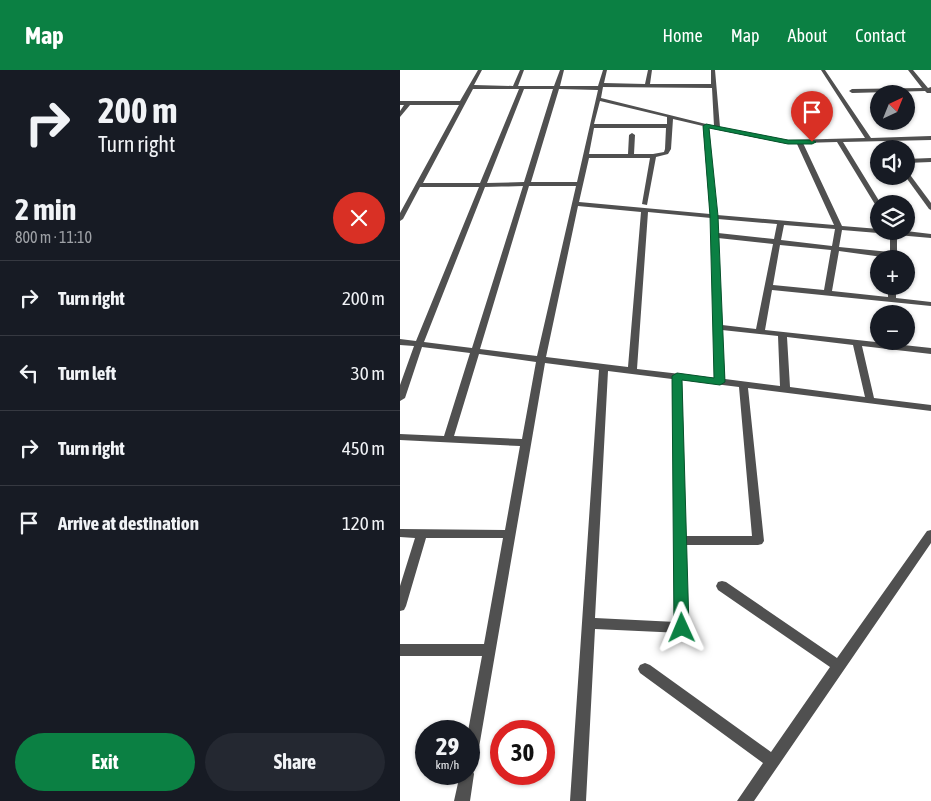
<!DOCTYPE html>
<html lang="en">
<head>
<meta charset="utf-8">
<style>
  body { margin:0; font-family:"Asap Condensed",sans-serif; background:#242831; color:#f1f3f6; height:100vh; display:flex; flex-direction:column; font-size:19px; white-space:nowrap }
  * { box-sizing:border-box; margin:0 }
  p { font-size:16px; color:#9ea1a6 }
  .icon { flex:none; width:28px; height:28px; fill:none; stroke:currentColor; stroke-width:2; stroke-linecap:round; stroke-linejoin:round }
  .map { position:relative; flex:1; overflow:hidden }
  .details { display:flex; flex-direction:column; background:#171b24; width:400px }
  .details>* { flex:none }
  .top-card { background:#171b24; color:#f1f3f6; overflow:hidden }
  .needle { width:32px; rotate:43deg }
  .tools { position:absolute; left:470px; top:15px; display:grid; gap:10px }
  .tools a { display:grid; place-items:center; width:45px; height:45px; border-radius:50%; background:#171b24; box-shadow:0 1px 4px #0004; font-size:25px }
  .speed { position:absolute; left:15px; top:650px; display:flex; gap:10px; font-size:25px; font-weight:700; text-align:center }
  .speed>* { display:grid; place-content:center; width:65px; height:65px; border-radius:50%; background:#171b24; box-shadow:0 1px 4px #0004; line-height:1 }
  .speed small { font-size:12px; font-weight:400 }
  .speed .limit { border:8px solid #d22; background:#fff; color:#111 }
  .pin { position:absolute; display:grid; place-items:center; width:42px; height:42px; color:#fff; margin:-51px -21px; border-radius:50% 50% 50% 0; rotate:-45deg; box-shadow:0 0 5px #0007 }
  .pin .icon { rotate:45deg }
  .me { position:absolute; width:55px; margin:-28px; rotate:359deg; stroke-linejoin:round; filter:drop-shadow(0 0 4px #0008) }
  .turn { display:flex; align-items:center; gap:18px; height:105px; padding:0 15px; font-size:22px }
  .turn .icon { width:65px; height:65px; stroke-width:2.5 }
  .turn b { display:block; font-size:35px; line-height:42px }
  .round { display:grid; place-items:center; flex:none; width:52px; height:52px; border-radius:26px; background:#242831 }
  .head { display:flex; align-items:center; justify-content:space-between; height:85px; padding:0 15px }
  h1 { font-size:30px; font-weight:700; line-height:38px }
  .primary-button { display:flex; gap:10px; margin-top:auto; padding:10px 15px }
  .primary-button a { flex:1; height:58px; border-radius:30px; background:#0b8043; color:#fff; font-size:20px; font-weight:700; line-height:58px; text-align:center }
  .primary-button a+a { background:#242831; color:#f1f3f6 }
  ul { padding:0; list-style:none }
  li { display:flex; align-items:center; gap:15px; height:75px; padding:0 15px; border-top:1px solid #363941 }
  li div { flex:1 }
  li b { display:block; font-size:19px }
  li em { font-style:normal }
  header { display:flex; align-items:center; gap:30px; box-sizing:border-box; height:70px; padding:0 25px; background:#0b8043; color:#fff }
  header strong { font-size:24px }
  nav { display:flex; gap:28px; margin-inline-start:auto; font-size:18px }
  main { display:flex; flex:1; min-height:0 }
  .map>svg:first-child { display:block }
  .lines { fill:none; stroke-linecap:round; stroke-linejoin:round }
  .minor { fill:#505050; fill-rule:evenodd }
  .route { fill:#0b8043; stroke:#07532c }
</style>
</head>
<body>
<header>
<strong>Map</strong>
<nav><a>Home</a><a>Map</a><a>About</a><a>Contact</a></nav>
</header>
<main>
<section class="details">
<div class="top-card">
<div class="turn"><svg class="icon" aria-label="right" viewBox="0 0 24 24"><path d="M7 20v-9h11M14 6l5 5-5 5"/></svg><div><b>200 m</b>Turn right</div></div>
</div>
<div class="head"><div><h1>2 min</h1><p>800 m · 11:10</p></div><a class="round" style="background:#d93025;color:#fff"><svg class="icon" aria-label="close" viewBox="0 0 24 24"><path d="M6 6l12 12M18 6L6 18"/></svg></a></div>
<ul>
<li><svg class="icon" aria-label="right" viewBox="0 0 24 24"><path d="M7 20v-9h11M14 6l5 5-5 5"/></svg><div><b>Turn right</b></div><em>200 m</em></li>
<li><svg class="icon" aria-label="left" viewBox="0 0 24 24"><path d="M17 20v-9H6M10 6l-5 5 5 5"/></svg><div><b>Turn left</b></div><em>30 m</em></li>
<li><svg class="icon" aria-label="right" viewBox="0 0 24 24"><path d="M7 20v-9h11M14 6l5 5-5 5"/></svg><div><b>Turn right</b></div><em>450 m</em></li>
<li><svg class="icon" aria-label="arrive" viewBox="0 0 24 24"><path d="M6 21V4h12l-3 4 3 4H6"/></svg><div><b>Arrive at destination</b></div><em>120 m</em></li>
</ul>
<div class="primary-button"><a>Exit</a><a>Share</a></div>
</section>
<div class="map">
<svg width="531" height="731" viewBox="0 0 531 731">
  <rect width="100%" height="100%" fill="#fff"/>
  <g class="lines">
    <g class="minor">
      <path d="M78 0H82L74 15 113 16 120 0H124L118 16H154L160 0H164L160 16H198L203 0H207L204 13 245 14 248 0H252L250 14H311V0H315L320 57 388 70 465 68 421 0H425L471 68 531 66V70L443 72 481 134H479V138L476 136 437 72 403 73 442 156 479 159V161H506L531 164V168L497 165V189L439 181 432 221 488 227V216H496V228L531 232V236L372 220 365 260 531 278V284L462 276 474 328 531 335V341L348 318 364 471 362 474 358 475H286L288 558 286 562 282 563 195 559 186 731H170L199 300 145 293 76 695 73 701 74 704 70 731H54L60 704H69L68 661 82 586H0V574H84L103 468H26L6 536 4 540 0 541V516L15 468 0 467V459L105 460 120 376 0 370V364L44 366 70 283 22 277 5 328 0 331V315L14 276 0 275V269L16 271 79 117H20L3 149 0 151V143L59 35H10L0 47V41L4 35H0V31H60ZM203 17 312 18 314 56 201 28ZM73 19H119L80 113H23ZM124 19H153L124 112 87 113ZM159 19 198 20 177 112H131ZM200 31 267 47V54H194ZM273 49 303 56 310 144 179 132 189 88H250L242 134 247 135 256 87 268 84 271 79ZM194 58H266L265 79 264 82 253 84H234L235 65 232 63 229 65 228 84H189ZM309 58 388 74H397L434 155 317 145ZM123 116 72 278 24 272 85 117ZM129 116H176L137 286 80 279ZM178 136 241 142 228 297 146 287ZM248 142 311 148 315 308 237 299ZM318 149 377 154 374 169 318 163ZM384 155 435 159 432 176 381 170ZM442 160 490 164V182L439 177ZM318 168 373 174 356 259 322 255ZM380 175 431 180 424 220 373 215ZM322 260 378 266 380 316 325 309ZM387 267 453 275 465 327 390 317ZM79 284 136 292 122 369 54 366ZM208 301 272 309 276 552 195 548ZM282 310 339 317 352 466H286Z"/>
      <polygon points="508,0 513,0 528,18 531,17 531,23 527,23 525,21 452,23 449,21 452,19 522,18"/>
      <polygon points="531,88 531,92 506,93 506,89"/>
      <polygon points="506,101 508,102 531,133 531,140 529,139 505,106"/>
      <polygon points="531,460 531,473 354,731 337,731 363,693 240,603 238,599 240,595 245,593 250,595 371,682 430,597 318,520 316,516 318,512 322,511 326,512 437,588 527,461"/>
    </g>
  </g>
  <polygon class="route" points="306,54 388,70 412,70 416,72 412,74 388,74 309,58 318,146 325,312 320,315 282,310 289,558 287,562 282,564 277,562 274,558 272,306 277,303 314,308 310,146 303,56"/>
</svg>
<div class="tools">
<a><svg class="needle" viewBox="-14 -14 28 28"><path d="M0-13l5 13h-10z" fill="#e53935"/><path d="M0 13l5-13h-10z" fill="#9ea1a6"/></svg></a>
<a><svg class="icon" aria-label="sound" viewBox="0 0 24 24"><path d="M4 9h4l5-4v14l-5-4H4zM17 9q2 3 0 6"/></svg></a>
<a><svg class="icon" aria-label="layers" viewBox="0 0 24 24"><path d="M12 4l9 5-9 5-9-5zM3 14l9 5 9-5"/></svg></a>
<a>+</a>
<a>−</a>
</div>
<div class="speed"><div>29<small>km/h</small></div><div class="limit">30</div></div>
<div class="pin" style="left:412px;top:72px;background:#d93025"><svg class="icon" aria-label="arrive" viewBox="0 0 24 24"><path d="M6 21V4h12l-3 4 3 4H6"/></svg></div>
<svg class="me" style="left:282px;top:558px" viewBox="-20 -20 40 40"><path d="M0-17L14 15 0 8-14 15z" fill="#0b8043" stroke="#fff" stroke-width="4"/></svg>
</div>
</main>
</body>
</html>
